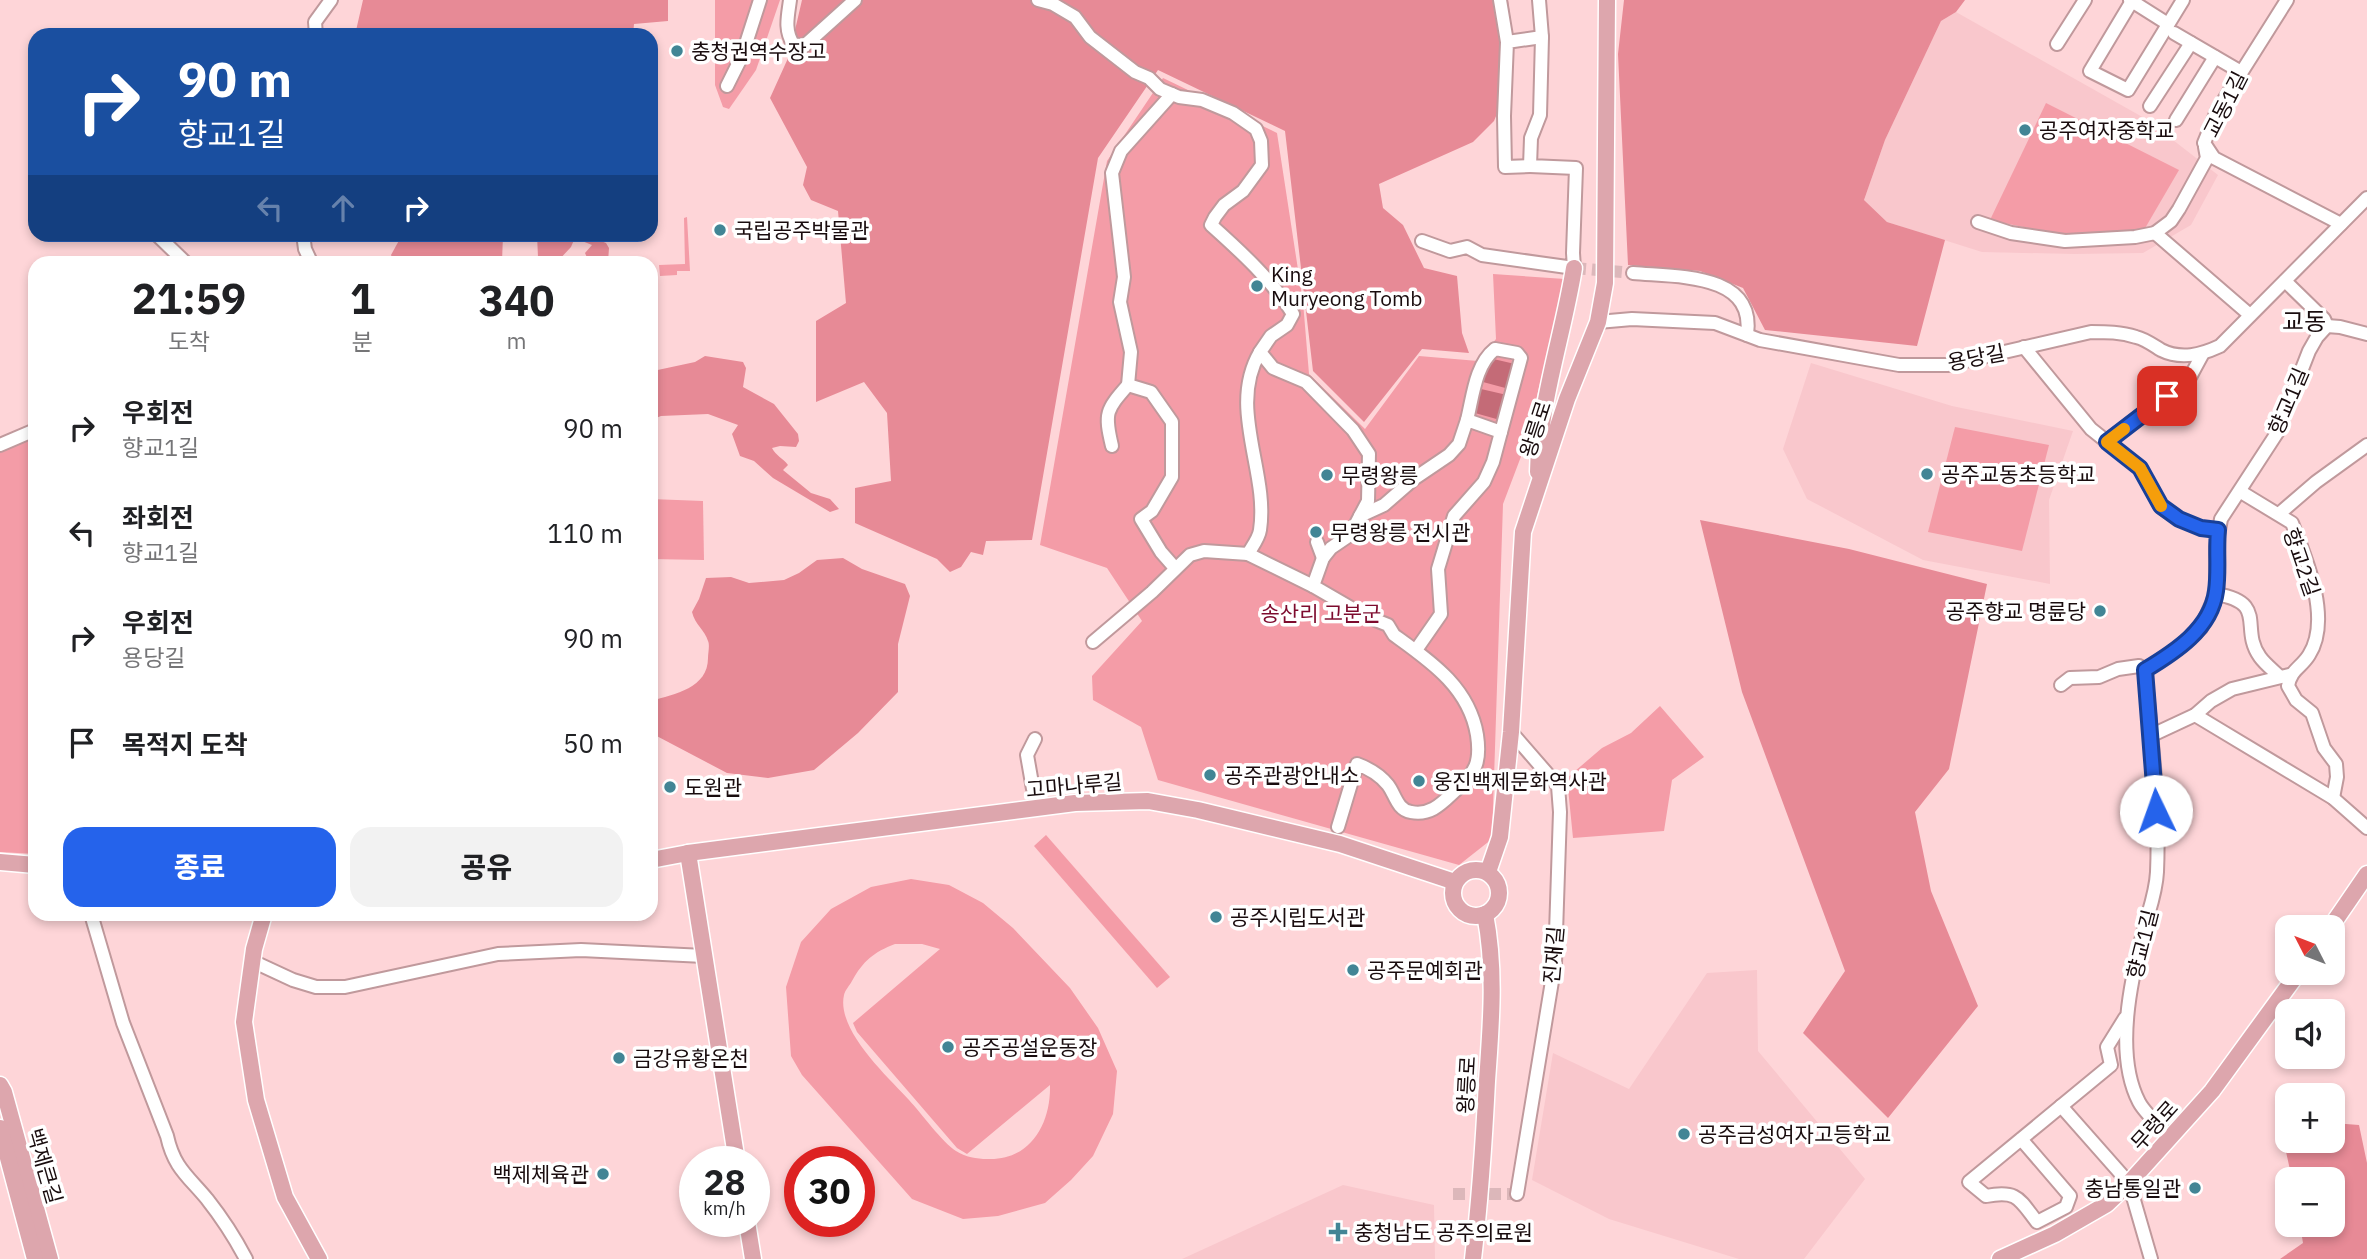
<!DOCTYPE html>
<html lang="ko">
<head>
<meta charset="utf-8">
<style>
  body { margin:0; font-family:"IBM Plex Sans","Noto Sans KR",sans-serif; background:#f2f2f2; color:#202124; height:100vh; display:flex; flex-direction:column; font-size:26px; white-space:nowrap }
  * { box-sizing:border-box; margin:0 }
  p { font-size:23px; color:#757577 }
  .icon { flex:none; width:38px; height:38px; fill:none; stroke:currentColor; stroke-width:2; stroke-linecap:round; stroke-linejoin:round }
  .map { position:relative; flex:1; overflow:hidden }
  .details { position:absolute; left:28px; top:256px; width:630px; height:665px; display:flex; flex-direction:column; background:#fff; border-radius:21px; box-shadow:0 4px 10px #0003 }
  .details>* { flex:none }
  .guide { position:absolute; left:28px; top:28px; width:630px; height:214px; border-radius:21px; box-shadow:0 4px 10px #0003; background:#1a4fa0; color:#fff; overflow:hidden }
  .needle { width:46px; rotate:312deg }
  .tools { position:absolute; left:2275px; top:915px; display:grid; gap:14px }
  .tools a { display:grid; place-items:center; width:70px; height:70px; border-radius:14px; background:#fff; box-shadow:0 4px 10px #0003; font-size:35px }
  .speed { position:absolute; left:679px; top:1146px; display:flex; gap:14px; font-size:35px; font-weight:700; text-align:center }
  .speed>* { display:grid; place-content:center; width:91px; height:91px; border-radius:50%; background:#fff; box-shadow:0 4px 10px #0003; line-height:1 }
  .speed small { font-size:18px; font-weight:400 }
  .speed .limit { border:10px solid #d22; background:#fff; color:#111 }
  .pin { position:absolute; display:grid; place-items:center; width:60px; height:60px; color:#fff; margin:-30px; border-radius:14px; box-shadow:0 4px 10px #0006 }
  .me { position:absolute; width:77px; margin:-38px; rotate:357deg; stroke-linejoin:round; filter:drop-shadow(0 0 5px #0008) }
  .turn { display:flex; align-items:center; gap:24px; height:147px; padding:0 35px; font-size:32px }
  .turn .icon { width:91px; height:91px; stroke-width:2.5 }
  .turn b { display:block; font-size:49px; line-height:60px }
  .lanes { display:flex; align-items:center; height:66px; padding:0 35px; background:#0003; justify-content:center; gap:35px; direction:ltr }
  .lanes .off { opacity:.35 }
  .eta { display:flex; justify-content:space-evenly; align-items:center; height:119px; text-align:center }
  .eta b { font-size:42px; font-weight:800; line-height:49px }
  .button { display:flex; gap:14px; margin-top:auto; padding:14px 35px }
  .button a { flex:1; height:80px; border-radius:21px; background:#2563eb; color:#fff; font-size:28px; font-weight:800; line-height:80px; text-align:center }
  .button a+a { background:#f2f2f2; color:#202124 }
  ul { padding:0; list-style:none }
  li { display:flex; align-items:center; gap:21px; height:105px; padding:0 35px }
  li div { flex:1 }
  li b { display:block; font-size:26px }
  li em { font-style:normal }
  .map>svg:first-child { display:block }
  .built { fill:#f9c7cc }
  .green { fill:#f49ca7; fill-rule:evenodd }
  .forest { fill:#e78a96 }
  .water { fill:#c46b77 }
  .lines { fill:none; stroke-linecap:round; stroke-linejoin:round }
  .minor-tunnel { stroke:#dcb7ba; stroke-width:12; stroke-dasharray:12 6; stroke-linecap:butt }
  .minor-casing { stroke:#c0999c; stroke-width:16 }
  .major-casing { stroke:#fff; stroke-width:19 }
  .minor { stroke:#fff; stroke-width:12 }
  .major { stroke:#dda6ad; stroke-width:16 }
  .route-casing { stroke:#184099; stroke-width:18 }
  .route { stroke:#2563eb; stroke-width:12 }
  .slow { stroke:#f59e0b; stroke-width:12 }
  .poi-dot { fill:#428595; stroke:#fff; stroke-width:2.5 }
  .labels { text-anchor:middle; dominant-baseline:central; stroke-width:7; stroke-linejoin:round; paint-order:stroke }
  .poi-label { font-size:21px; fill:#190c0e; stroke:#fff; text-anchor:start }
  .street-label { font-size:21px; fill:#190c0e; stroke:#fff }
  .park-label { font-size:21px; fill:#7d0b2e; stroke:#fff }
  .quarter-label { font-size:24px; fill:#190c0e; stroke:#fff }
</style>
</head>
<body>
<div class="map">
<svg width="2367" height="1259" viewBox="0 0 2367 1259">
  <rect width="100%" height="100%" fill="#fed5d8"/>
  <g class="built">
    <polygon points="1956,12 2146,119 2218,175 2191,225 2143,253 2074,254 1982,252 1887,222 1864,200 1885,140 1941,21"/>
    <polygon points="1811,363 1952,406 2073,431 2049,500 2050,584 1923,560 1807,499 1783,449"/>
    <polygon points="1757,970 1758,1051 1865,1179 1804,1259 1739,1259 1609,1219 1532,1180 1553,1053 1629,1089 1707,973"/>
    <polygon points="1343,1185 1434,1205 1435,1259 1182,1259"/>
  </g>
  <g class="green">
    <polygon points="715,0 780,0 756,70 729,109 723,107 715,85"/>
    <polygon points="1163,78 1277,133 1303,302 1309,374 1365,429 1419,356 1478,361 1496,339 1493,274 1565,279 1525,446 1503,504 1492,839 1459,865 1158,780 1141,727 1093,700 1092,676 1142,621 1107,568 1040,545 1107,161"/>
    <polygon points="2046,103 2179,170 2144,230 2061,235 1990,220"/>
    <polygon points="687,217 690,271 677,271 677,275 660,276 659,265 685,264 684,218"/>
    <polygon points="1955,427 2049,445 2022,551 1928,532"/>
    <polygon points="35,433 35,854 0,852 0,448"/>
    <polygon points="651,499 703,501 704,560 651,559"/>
    <polygon points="1660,706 1704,757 1672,780 1664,831 1573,838 1567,778 1602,748 1631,733"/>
    <polygon points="1046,835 1170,977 1157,988 1034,846"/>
    <path d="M911 879 949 885 983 903 1013 928 1070 988 1098 1028 1117 1071 1113 1114 1093 1156 1071 1180 1045 1203 998 1216 963 1219 912 1199 802 1075 791 1056 786 987 801 942 831 909 871 887ZM895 944H922L940 949 853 1023 857 1032 957 1148 967 1154 1050 1085C1051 1124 1030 1161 987 1159 977 1159 965 1157 956 1151 943 1143 921 1113 909 1100 888 1077 836 1030 844 995 845 990 850 985 852 981 863 961 874 952 895 944Z"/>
  </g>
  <g class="forest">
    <polygon points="363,0 668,0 668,21 634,24 633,35 355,35"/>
    <polygon points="802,0 1508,0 1514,45 1503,99 1494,121 1473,142 1379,184 1383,208 1403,225 1424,268 1457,276 1462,333 1469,353 1422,349 1364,422 1313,371 1285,131 1158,70 1098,158 1032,540 986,541 983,555 971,552 961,567 950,572 937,559 855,523 855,488 891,481 887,413 864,382 816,402 816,321 846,303 838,211 811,200 803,185 807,167 770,98 789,56"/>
    <polygon points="1624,0 1965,0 1956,12 1941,21 1885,140 1864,200 1887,222 1945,240 1917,346 1765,330 1743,288 1700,271 1628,265 1618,54"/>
    <polygon points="583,234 600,235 601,241 606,243 609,248 608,262 589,262 585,253 592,245 582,241"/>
    <polygon points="402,235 503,235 502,262 394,262 391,255"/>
    <polygon points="537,235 537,234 576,235 571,247 557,262 536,262 538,257"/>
    <path d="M705 356 743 362 746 368 743 387 774 404 798 434 799 441 796 447 780 446 772 448C776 456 783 458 788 465L783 470 811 493 830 499 839 509 830 512 773 478 754 461 740 456 732 434 738 425 708 414 661 416 651 420V369L653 371 695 362Z"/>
    <polygon points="1700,520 1849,549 1987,584 1949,769 1915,812 1931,891 1978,1006 1888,1118 1803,1033 1845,971 1742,692"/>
    <path d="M843 558 862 569 905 584 910 596 898 644V692L858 733 814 770 768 778 727 773 651 733V701C675 694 708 688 708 658 708 653 710 645 708 641 705 630 695 625 692 612L699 599 706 578 731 577 749 583 784 580 799 573 817 560Z"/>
    <polygon points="2279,1120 2287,1121 2287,1141 2333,1141 2333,1123 2359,1125 2367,1163 2367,1259 2280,1259 2303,1243 2300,1225 2333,1225 2333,1180 2292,1179"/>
  </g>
  <g class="water">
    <polygon points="1489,358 1515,364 1509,389 1483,382"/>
    <polygon points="1481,389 1507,395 1500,420 1475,413"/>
  </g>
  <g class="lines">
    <g class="minor-tunnel">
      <polyline points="1574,268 1633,273"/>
      <polyline points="1453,1194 1517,1194"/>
    </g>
    <g class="minor-casing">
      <g id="minor">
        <path d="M790 0C788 16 784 29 793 44L804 46 855 0"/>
        <path d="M1038 0 1053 4 1075 17 1090 37 1135 72 1149 78 1160 89 1179 97 1202 100 1233 113 1256 129 1261 141 1262 165 1243 191 1224 205 1215 217 1211 225C1240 251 1273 281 1293 314L1287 325 1271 336 1260 352 1273 368 1306 382 1353 430 1369 454 1368 501 1350 535 1331 548 1323 558 1313 586 1363 615 1388 625 1394 635C1430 661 1469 687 1477 735 1481 762 1476 772 1456 790 1442 803 1431 816 1411 812 1397 810 1395 794 1388 785 1380 775 1368 768 1357 764L1338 827"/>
        <polyline points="1500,0 1507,42"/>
        <polyline points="2130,0 2168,24"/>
        <polyline points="2287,0 2217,111 2204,143 2214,158 2341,224"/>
        <polyline points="2132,1 2090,71 2128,90 2183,0"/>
        <polyline points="2174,33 2241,72"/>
        <polyline points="316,35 315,22 331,0"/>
        <polyline points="2057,44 2085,0"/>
        <polyline points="727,86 742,56 760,0"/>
        <polyline points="1172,94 1121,151 1112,173 1124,277 1120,302 1131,352 1128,385 1151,392 1172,422 1172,477 1152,511 1141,519 1161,552 1175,568"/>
        <polyline points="2150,106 2191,43"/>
        <polyline points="2176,120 2215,57"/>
        <polyline points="1530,166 1505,167 1504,116 1507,42 1542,37"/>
        <polyline points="1978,222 2011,233 2065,241 2135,237 2155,233 2171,221 2179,209 2207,158 2205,147"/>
        <polyline points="2155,233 2250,315"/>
        <polyline points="156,234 185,262"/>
        <polyline points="303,234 305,249 311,262"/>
        <polyline points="1422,241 1450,251 1467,247 1482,255 1574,268 1573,253 1576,168 1530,166 1531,138 1540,115 1542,37 1539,0"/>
        <path d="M1633 273C1675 277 1756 272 1747 335"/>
        <polyline points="2285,281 2324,319 2327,326"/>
        <path d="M1598 322 1632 319 1715 323 1760 340 1899 365H1948L2091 332C2106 332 2121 332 2136 337 2145 339 2153 345 2161 350 2181 360 2201 355 2220 346L2367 198"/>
        <polyline points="2327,326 2340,327 2367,334"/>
        <polyline points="2024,347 2091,429 2140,468 2161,507 2179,519 2201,528 2218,530"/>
        <path d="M1260 352C1227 408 1269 471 1260 530 1259 538 1252 547 1248 554L1313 586"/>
        <path d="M1467 420C1473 396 1475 365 1495 349L1517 353 1521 358 1501 432"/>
        <polyline points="2107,441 2189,379 2202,355"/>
        <polyline points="0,445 35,430"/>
        <path d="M1112 446C1104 413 1106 410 1128 385"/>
        <path d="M2241 492 2292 523C2306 558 2332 619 2309 655 2301 668 2291 669 2288 686L2296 700 2312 713 2324 748 2336 764 2337 777 2333 798"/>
        <polyline points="2280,513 2316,482 2367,445"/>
        <polyline points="1360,516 1384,505 1415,478 1449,455 1459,444 1467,420 1501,432 1493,462 1484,482 1454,516 1438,569 1441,614 1416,650"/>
        <polyline points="1317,542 1323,558"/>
        <path d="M2216 594C2269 603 2239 628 2260 657 2265 664 2274 671 2280 677"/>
        <polyline points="1093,642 1152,592 1190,555 1204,551 1248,554"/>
        <polyline points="2061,685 2070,678 2099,677 2118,669 2139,666 2145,670"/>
        <polyline points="2195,715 2333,798 2367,828"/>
        <polyline points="1511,732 1558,786 1560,812 1555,963 1517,1194"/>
        <polyline points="2150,736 2195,715 2211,701 2232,689 2289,675"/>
        <polyline points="1033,789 1027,755 1035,739"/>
        <path d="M91 914 123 1023 167 1136C174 1168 188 1176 207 1199 222 1218 235 1238 246 1259"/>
        <polyline points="252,961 293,980 316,987 345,987 498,954 581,950 704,956"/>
        <polyline points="2061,1106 2129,1183 2151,1259"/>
        <path d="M2171 1137C2161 1127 2146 1115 2139 1102 2114 1054 2131 979 2144 929 2149 910 2156 893 2157 872 2160 805 2151 737 2145 670L2180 647 2201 628 2216 594V547L2221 519 2277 433 2309 351 2317 337 2327 326"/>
        <path d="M2021 1139 2070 1196 2066 1207 2037 1222C2019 1199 2018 1190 1986 1196L1969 1182C2016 1143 2064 1104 2111 1065L2107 1047 2125 1018"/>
      </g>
    </g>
    <g class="major-casing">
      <g id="major">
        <path d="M1538 472C1539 403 1563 336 1574 268"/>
        <polyline points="688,853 737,1162"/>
        <polyline points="651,860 688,853 1075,803 1148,801 1198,810 1340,844 1455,882"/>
        <polyline points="0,862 35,865"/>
        <circle cx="1476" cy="893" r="23"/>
        <polyline points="1488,872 1500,837 1511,732 1523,532 1567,399 1598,322 1605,283 1607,0"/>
        <polyline points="264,914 254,949 244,1022 256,1100 285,1197 319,1259"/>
        <polyline points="2330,928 2367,874"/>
        <polyline points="0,1085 4,1092 50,1259"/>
        <polyline points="0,1128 35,1259"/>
        <polyline points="747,1222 753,1259"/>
        <path d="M1473 1259C1480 1200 1484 1141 1487 1081 1491 1025 1496 970 1485 914"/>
        <polyline points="2000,1259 2055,1234 2107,1204 2129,1183 2212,1091 2298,973"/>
      </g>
    </g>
    <use href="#minor" class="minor"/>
    <use href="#major" class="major"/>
  </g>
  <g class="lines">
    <g class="route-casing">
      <path id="route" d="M2156 811 2145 670C2175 652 2211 629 2216 591 2219 571 2216 551 2218 530L2201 528 2179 519 2161 506 2140 468 2107 442 2167 396"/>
    </g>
    <use href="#route" class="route"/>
    <polyline class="slow" points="2124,429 2107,442 2140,468 2161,506"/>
  </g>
  <g class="poi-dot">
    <circle cx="677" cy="51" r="7"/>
    <circle cx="2025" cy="130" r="7"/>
    <circle cx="720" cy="230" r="7"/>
    <circle cx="1257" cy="286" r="7"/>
    <circle cx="1927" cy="474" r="7"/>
    <circle cx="1327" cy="475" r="7"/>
    <circle cx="1316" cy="532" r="7"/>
    <circle cx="2100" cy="611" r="7"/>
    <circle cx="1210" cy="775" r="7"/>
    <circle cx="1419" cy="781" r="7"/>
    <circle cx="670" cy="787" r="7"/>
    <circle cx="1216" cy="917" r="7"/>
    <circle cx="1353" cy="970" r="7"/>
    <circle cx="948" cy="1047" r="7"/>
    <circle cx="619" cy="1058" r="7"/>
    <circle cx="1684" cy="1134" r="7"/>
    <circle cx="603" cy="1174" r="7"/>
    <circle cx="2195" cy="1188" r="7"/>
    <path d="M1334.5 1221.5h7v7h7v7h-7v7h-7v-7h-7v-7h7z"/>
  </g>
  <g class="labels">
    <g class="poi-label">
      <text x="691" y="51">충청권역수장고</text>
      <text x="2039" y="130">공주여자중학교</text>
      <text x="734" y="230">국립공주박물관</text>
      <text x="1271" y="274">King<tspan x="1271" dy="24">Muryeong Tomb</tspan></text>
      <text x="1941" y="474">공주교동초등학교</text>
      <text x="1341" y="475">무령왕릉</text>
      <text x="1330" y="532">무령왕릉 전시관</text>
      <text x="2086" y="611" text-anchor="end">공주향교 명륜당</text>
      <text x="1224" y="775">공주관광안내소</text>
      <text x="1433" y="781">웅진백제문화역사관</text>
      <text x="684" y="787">도원관</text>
      <text x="1230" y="917">공주시립도서관</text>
      <text x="1367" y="970">공주문예회관</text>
      <text x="962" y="1047">공주공설운동장</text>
      <text x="633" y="1058">금강유황온천</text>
      <text x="1698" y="1134">공주금성여자고등학교</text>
      <text x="589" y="1174" text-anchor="end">백제체육관</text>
      <text x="2181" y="1188" text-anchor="end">충남통일관</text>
      <text x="1354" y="1232">충청남도 공주의료원</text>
    </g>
    <g class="street-label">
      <text transform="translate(2225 104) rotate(-63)">교동1길</text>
      <text transform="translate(1976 357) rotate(-11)">용당길</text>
      <text transform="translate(2288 401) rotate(-67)">향교1길</text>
      <text transform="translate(1535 429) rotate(-72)">왕릉로</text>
      <text transform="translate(2302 562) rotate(71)">향교2길</text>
      <text transform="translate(1074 785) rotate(-5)">고마나루길</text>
      <text transform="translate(2142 944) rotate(-76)">향교1길</text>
      <text transform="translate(1553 955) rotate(-85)">진재길</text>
      <text transform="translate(1466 1085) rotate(-87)">왕릉로</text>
      <text transform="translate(2154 1125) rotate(-48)">무령로</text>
      <text transform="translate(45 1166) rotate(74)">백제큰길</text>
    </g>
    <g class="park-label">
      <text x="1321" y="613">송산리 고분군</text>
    </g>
    <g class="quarter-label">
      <text x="2304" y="321">교동</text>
    </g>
  </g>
</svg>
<div class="tools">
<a><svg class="needle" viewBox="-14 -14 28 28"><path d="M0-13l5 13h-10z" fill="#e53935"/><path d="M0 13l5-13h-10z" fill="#757577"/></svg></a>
<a><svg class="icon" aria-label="sound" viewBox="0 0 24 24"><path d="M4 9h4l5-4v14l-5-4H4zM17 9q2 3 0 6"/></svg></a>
<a>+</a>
<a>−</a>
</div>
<div class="speed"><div>28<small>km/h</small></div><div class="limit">30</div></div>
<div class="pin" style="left:2167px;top:396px;background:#d93025"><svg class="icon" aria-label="arrive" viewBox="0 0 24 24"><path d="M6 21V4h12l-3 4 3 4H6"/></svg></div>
<svg class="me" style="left:2156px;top:811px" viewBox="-20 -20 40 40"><circle r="19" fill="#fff"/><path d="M0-13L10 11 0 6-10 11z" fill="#2563eb"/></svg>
<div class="guide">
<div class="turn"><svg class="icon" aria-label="right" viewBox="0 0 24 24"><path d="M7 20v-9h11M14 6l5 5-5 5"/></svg><div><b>90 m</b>향교1길</div></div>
<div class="lanes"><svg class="icon off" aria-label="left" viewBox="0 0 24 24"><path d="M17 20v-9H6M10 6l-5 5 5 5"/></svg><svg class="icon off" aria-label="ahead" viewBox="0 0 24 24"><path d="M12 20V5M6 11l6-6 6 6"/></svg><svg class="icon" aria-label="right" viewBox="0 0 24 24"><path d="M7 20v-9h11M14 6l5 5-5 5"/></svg></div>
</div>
<section class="details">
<div class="eta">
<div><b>21:59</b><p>도착</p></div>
<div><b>1</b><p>분</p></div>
<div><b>340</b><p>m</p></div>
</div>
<ul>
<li><svg class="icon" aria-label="right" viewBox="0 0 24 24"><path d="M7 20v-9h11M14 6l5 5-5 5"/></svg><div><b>우회전</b><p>향교1길</p></div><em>90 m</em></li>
<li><svg class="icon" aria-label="left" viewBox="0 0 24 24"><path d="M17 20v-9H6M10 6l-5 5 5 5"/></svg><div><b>좌회전</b><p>향교1길</p></div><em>110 m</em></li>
<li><svg class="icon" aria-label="right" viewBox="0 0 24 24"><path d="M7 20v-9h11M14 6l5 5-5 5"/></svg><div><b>우회전</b><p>용당길</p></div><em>90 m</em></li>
<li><svg class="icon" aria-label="arrive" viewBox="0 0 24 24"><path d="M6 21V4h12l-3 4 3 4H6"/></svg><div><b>목적지 도착</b></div><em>50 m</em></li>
</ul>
<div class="button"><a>종료</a><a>공유</a></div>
</section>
</div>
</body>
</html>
